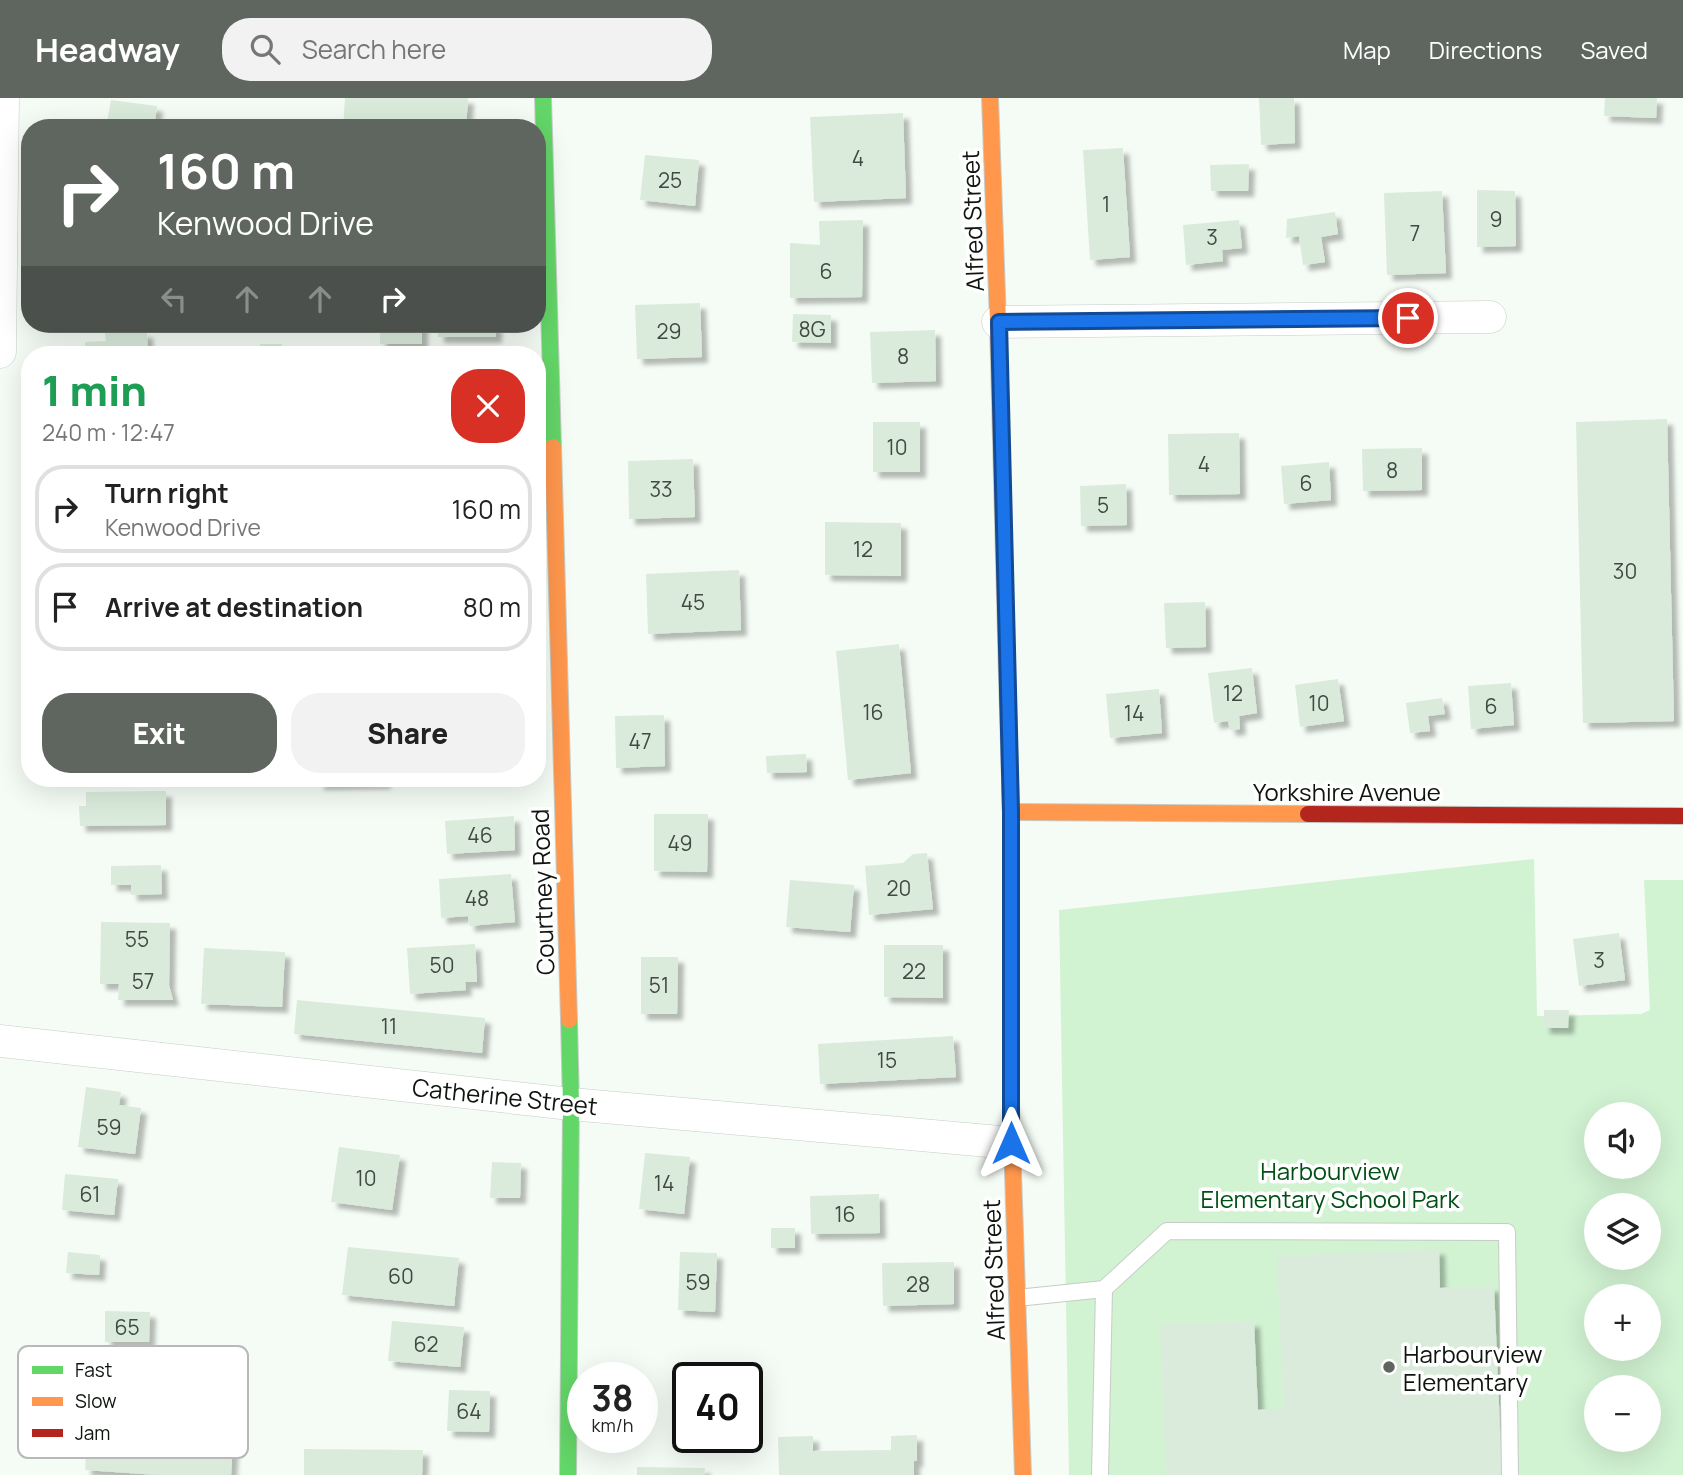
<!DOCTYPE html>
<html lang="en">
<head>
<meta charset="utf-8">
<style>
  body { margin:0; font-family:Manrope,sans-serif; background:#f2f2f2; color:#222; height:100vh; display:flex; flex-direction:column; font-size:26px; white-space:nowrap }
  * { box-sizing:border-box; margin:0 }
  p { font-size:23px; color:#767676 }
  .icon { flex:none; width:38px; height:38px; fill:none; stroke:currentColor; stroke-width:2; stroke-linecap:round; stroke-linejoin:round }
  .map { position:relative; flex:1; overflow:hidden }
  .details { position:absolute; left:21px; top:248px; width:525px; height:441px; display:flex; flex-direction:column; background:#fff; border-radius:28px; box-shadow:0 7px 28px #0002 }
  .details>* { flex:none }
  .hud { position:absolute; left:21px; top:21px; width:525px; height:214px; border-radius:28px; box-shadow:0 7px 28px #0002; background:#5f655f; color:#fff; overflow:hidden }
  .buttons { position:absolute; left:1584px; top:1004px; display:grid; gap:14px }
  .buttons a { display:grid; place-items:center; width:77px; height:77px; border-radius:50%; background:#fff; box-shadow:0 7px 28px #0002; font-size:35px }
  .speed { position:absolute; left:567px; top:1264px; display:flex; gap:14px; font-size:35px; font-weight:700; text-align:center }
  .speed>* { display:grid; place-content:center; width:91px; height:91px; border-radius:50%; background:#fff; box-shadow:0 7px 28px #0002; line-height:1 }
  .speed small { font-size:18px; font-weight:400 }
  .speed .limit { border:4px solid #111; border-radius:10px; background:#fff; color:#111 }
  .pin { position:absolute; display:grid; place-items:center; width:60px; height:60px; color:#fff; margin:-30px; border:4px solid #fff; border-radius:50%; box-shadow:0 2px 7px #0007 }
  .me { position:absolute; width:77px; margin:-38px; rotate:0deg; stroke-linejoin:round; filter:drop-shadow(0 0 5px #0008) }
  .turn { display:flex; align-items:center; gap:24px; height:147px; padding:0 21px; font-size:32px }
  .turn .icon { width:91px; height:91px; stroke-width:2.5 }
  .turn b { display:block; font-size:49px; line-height:60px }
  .lanes { display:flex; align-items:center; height:66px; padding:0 21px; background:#0003; justify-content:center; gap:35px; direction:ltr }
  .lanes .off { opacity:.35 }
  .round { display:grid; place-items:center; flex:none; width:74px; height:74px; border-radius:28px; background:#f2f2f2 }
  .head { display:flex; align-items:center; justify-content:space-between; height:119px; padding:0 21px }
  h1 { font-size:42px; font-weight:800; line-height:52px; color:#1e9e55 }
  .primary-button { display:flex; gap:14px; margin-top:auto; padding:14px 21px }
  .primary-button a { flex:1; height:80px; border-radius:28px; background:#5f655f; color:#fff; font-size:28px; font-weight:800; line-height:80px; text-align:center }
  .primary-button a+a { background:#f2f2f2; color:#222 }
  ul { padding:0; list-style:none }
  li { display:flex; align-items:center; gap:21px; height:88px; margin:0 14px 10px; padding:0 7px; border:4px solid #e0e0e0; border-radius:28px }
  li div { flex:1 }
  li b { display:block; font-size:26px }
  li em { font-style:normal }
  header { display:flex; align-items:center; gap:42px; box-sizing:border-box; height:98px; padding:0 35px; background:#5f655f; color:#fff }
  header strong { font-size:33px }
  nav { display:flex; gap:38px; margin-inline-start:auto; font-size:24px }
  .search { width:490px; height:63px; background:#f2f2f2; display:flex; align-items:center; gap:18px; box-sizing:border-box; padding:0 24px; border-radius:28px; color:#767676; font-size:26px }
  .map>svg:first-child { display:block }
  .green { fill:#d1f3d2; fill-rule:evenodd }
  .building { fill:#daebdb; filter:url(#shadow) }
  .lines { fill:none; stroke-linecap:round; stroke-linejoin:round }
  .lane-casing { stroke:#c6ccc6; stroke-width:18 }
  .street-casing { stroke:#c6ccc6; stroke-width:33 }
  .fast-casing { stroke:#c6ccc6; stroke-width:18 }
  .slow-casing { stroke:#c6ccc6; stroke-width:18 }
  .jam-casing { stroke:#c6ccc6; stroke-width:18 }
  .lane { stroke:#fefffe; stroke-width:16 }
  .street { stroke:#fefffe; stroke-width:32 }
  .fast { stroke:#63d668; stroke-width:16 }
  .slow { stroke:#ff974d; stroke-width:16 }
  .jam { stroke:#b3261e; stroke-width:16 }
  .route-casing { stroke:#114b97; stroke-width:18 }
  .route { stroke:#1a73e8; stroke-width:12 }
  .poi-dot { fill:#5f655f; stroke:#fff; stroke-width:2.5 }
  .labels { text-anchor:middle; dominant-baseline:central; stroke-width:7; stroke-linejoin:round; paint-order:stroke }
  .number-label { font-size:21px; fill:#414a41 }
  .street-label { font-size:24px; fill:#0e140e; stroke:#fff }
  .park-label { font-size:24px; fill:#005014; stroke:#fff }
  .poi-label { font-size:24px; fill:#0e140e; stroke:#fff; text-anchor:start }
  .key { fill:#fff; stroke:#b7b8b7; stroke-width:2 }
  .key-label { font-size:19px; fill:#0e140e }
</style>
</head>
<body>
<header>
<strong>Headway</strong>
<div class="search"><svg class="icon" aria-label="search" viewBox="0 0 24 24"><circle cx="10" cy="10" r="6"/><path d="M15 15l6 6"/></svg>Search here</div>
<nav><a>Map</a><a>Directions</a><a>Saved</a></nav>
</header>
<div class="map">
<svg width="1683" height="1377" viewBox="0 0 1683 1377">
  <defs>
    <filter id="shadow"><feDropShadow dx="6" dy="6" stdDeviation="2" flood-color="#0004"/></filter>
  </defs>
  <rect width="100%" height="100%" fill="#f5fcf5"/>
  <path class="green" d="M1534 761 1537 918 1641 916 1650 912 1644 782H1683V1377H1069L1059 812ZM1596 1017H1648V1069H1596ZM1596 1108H1648V1160H1596ZM1596 1199H1648V1251H1596ZM1596 1290H1648V1342H1596Z"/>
  <g class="building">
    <polygon points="345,0 468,0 466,30 343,30"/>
    <polygon points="1259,0 1294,0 1295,45 1261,47"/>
    <polygon points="1605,0 1657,0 1656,20 1604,18"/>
    <polygon points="111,2 157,8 154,30 106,30"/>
    <polygon points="903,15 906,100 814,104 810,19"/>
    <polygon points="1123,50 1130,159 1090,162 1083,52"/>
    <polygon points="645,57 699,62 695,108 640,102"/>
    <polygon points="1249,66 1248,93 1211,93 1210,67"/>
    <polygon points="1477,92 1515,93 1516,148 1477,149"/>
    <polygon points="1442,93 1446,175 1387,177 1384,95"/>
    <polygon points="1335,114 1338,136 1321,139 1325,164 1303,167 1299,138 1286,140 1287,121"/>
    <polygon points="863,122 862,199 790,200 790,145 820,147 819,123"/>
    <polygon points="1239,122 1242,150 1222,152 1223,163 1186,167 1183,127"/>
    <polygon points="700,205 702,259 637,261 635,207"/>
    <polygon points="793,216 831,217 831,245 792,244"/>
    <rect x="380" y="226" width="42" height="20"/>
    <rect x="438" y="226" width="58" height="13"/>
    <polygon points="935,232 936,283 872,285 870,234"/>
    <polygon points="147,234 148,257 85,257 85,244 106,243 105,235"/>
    <polygon points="260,246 282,246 281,257 259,257"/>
    <polygon points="292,252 340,253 340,257 292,257"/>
    <polygon points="1667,321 1674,623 1583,625 1576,324"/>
    <rect x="873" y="324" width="47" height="50"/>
    <polygon points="1239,335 1240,396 1169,397 1168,336"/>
    <polygon points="1422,350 1422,392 1363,393 1362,351"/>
    <polygon points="693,361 695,419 629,421 628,363"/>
    <polygon points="1329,364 1331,402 1284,406 1281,368"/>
    <polygon points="1126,386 1127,427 1081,428 1080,388"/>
    <polygon points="825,424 901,425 901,478 825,477"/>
    <polygon points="739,472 741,532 648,536 646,476"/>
    <polygon points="1205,504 1206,549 1166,550 1164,505"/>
    <polygon points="899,546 911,675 848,682 836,553"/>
    <polygon points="1252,570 1257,615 1239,618 1240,631 1230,632 1228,623 1214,625 1208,575"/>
    <polygon points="1338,581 1344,623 1300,629 1295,587"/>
    <polygon points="1511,585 1514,627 1471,631 1468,588"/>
    <polygon points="1159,591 1162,635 1110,640 1106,596"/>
    <polygon points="1442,600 1445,616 1428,618 1430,633 1410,635 1406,605"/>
    <polygon points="664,617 665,668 616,670 615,618"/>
    <polygon points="806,656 807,674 767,675 766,658"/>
    <polygon points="318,681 385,681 385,685 318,686"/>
    <polygon points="166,693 166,727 80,728 79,708 86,708 86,694"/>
    <polygon points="654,716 708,716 707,774 654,773"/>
    <polygon points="514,718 515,752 447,756 445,723"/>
    <polygon points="927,755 933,811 869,817 865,768 903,765 913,756"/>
    <polygon points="161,767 162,796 131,797 131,787 111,787 111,768"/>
    <polygon points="511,776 515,824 469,828 468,818 441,820 439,781"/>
    <polygon points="790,782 854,787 850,834 786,829"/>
    <polygon points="101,824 170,825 169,887 173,902 118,902 119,886 100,886"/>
    <polygon points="1619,835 1625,882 1579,888 1573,841"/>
    <polygon points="475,846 477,884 465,884 466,892 410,896 407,850"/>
    <polygon points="884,847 943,847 943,900 884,899"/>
    <polygon points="204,850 285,854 282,909 201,906"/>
    <polygon points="641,859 678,859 677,916 641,916"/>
    <polygon points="297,902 485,920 482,955 294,936"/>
    <polygon points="1544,912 1569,912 1568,930 1544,930"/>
    <polygon points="953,938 956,979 820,986 818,946"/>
    <polygon points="86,989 121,994 119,1007 141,1010 135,1056 78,1049"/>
    <polygon points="339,1049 400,1057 392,1112 331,1104"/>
    <polygon points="645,1055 690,1059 684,1116 639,1111"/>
    <polygon points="492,1064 521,1065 520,1100 490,1100"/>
    <polygon points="65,1076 118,1081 114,1117 62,1112"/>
    <polygon points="879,1096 880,1135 811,1136 810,1098"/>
    <rect x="771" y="1130" width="24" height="20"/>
    <polygon points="348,1149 459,1160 454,1208 342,1197"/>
    <polygon points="1439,1151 1440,1190 1494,1188 1502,1377 1166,1377 1160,1227 1254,1223 1258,1312 1283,1310 1277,1158"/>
    <polygon points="68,1154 100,1157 99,1177 66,1175"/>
    <polygon points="680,1154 717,1155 715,1214 678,1212"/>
    <polygon points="954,1164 954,1206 883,1208 882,1165"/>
    <polygon points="105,1213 150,1214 149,1244 105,1244"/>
    <polygon points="392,1223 464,1229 460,1269 388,1263"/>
    <polygon points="449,1292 490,1293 489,1334 447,1333"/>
    <polygon points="90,1298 199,1305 196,1343 233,1346 231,1377 158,1377 85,1372"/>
    <polygon points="917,1337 917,1363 914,1363 914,1377 779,1377 778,1339 813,1338 813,1353 891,1352 891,1338"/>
    <polygon points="304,1351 423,1352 422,1377 304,1377"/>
    <polygon points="637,1369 705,1370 704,1377 637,1377"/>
  </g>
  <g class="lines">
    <g class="lane-casing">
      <g id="lane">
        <polyline points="1017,1200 1104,1191 1167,1133 1507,1134 1510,1377"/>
        <polyline points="1100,1377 1104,1191"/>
      </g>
    </g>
    <g class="street-casing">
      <g id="street">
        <polyline points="998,224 1490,219"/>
        <polyline points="0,254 3,0"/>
        <polyline points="0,943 571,1006 1011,1045"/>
      </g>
    </g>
    <g class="fast-casing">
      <g id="fast">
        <polyline points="543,0 553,349"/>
        <polyline points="568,1377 571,1006 569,922"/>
      </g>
    </g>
    <g class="slow-casing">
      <g id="slow">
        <polyline points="990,0 998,224 1007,578"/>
        <polyline points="553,349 569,922"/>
        <polyline points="1011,714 1308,716"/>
        <polyline points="1011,1014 1023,1377"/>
      </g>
    </g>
    <g class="jam-casing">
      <g id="jam">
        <polyline points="1007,578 1011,714 1011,1014"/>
        <polyline points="1308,716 1683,718"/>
      </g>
    </g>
    <use href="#lane" class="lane"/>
    <use href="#street" class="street"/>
    <use href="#fast" class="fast"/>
    <use href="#slow" class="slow"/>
    <use href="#jam" class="jam"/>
  </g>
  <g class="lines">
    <g class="route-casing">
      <polyline id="route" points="1011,1045 1011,714 999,224 1408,220"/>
    </g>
    <use href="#route" class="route"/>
  </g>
  <circle class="poi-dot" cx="1389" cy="1269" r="7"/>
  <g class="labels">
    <g class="number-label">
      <text x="858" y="60">4</text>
      <text x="670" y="82">25</text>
      <text x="1106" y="106">1</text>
      <text x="1496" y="121">9</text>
      <text x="1415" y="135">7</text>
      <text x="1212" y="139">3</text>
      <text x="826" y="173">6</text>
      <text x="812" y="231">8G</text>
      <text x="669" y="233">29</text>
      <text x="903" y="258">8</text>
      <text x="897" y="349">10</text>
      <text x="1204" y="366">4</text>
      <text x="1392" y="372">8</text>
      <text x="1306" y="385">6</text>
      <text x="661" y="391">33</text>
      <text x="1103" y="407">5</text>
      <text x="863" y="451">12</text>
      <text x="1625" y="473">30</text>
      <text x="693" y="504">45</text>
      <text x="1233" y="595">12</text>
      <text x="1319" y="605">10</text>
      <text x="1491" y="608">6</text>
      <text x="873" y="614">16</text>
      <text x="1134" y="615">14</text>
      <text x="640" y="643">47</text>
      <text x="480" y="737">46</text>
      <text x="680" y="745">49</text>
      <text x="899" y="790">20</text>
      <text x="477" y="800">48</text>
      <text x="137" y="841">55</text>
      <text x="1599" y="862">3</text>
      <text x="442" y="867">50</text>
      <text x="914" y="873">22</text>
      <text x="143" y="883">57</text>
      <text x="659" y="887">51</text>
      <text x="389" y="928">11</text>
      <text x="887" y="962">15</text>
      <text x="109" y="1029">59</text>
      <text x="366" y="1080">10</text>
      <text x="664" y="1085">14</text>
      <text x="90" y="1096">61</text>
      <text x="845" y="1116">16</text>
      <text x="401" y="1178">60</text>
      <text x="698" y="1184">59</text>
      <text x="918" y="1186">28</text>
      <text x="127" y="1229">65</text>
      <text x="426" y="1246">62</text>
      <text x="469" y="1313">64</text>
    </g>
    <g class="street-label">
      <text transform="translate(972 123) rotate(-92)">Alfred Street</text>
      <text x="1347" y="693">Yorkshire Avenue</text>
      <text transform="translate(542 794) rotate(-92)">Courtney Road</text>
      <text transform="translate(505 998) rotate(6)">Catherine Street</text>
      <text transform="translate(993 1172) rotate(-92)">Alfred Street</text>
    </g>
    <g class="park-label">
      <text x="1330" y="1072">Harbourview<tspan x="1330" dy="28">Elementary School Park</tspan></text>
    </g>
    <g class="poi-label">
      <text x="1403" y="1255">Harbourview<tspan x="1403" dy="28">Elementary</tspan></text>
    </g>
  </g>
  <rect x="18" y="1248" width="230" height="112" rx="10" class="key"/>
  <rect x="32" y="1268" width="31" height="8" fill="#63d668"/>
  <rect x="32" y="1299" width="31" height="9" fill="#ff974d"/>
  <rect x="32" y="1331" width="31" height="8" fill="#b3261e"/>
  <g class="key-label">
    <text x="75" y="1279">Fast</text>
    <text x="75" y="1310">Slow</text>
    <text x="75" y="1342">Jam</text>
  </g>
</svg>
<div class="buttons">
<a><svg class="icon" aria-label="sound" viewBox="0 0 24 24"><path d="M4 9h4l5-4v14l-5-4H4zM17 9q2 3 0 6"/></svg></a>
<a><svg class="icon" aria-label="layers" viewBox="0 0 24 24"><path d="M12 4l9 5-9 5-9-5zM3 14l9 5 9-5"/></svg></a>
<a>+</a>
<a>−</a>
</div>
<div class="speed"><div>38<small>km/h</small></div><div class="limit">40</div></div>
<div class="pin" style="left:1408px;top:220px;background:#d93025"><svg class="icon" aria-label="arrive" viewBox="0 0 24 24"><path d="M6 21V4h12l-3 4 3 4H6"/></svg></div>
<svg class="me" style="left:1011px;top:1045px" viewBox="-20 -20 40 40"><path d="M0-17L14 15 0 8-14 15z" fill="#1a73e8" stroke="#fff" stroke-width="4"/></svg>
<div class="hud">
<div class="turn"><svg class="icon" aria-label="right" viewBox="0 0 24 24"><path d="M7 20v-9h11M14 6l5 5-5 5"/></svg><div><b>160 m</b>Kenwood Drive</div></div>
<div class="lanes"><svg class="icon off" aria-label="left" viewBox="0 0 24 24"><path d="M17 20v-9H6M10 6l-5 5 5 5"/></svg><svg class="icon off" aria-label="ahead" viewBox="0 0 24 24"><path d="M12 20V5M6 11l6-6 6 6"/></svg><svg class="icon off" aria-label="ahead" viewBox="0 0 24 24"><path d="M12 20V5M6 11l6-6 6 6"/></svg><svg class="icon" aria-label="right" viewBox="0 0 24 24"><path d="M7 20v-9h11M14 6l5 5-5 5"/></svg></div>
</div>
<section class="details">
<div class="head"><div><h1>1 min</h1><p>240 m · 12:47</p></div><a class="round" style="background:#d93025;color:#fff"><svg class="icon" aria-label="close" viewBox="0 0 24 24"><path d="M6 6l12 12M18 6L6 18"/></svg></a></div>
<ul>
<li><svg class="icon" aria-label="right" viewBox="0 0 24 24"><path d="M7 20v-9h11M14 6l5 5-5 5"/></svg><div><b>Turn right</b><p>Kenwood Drive</p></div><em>160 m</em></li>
<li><svg class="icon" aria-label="arrive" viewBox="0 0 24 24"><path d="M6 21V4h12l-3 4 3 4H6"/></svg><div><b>Arrive at destination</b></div><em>80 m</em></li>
</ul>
<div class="primary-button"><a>Exit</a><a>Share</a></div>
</section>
</div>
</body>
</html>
